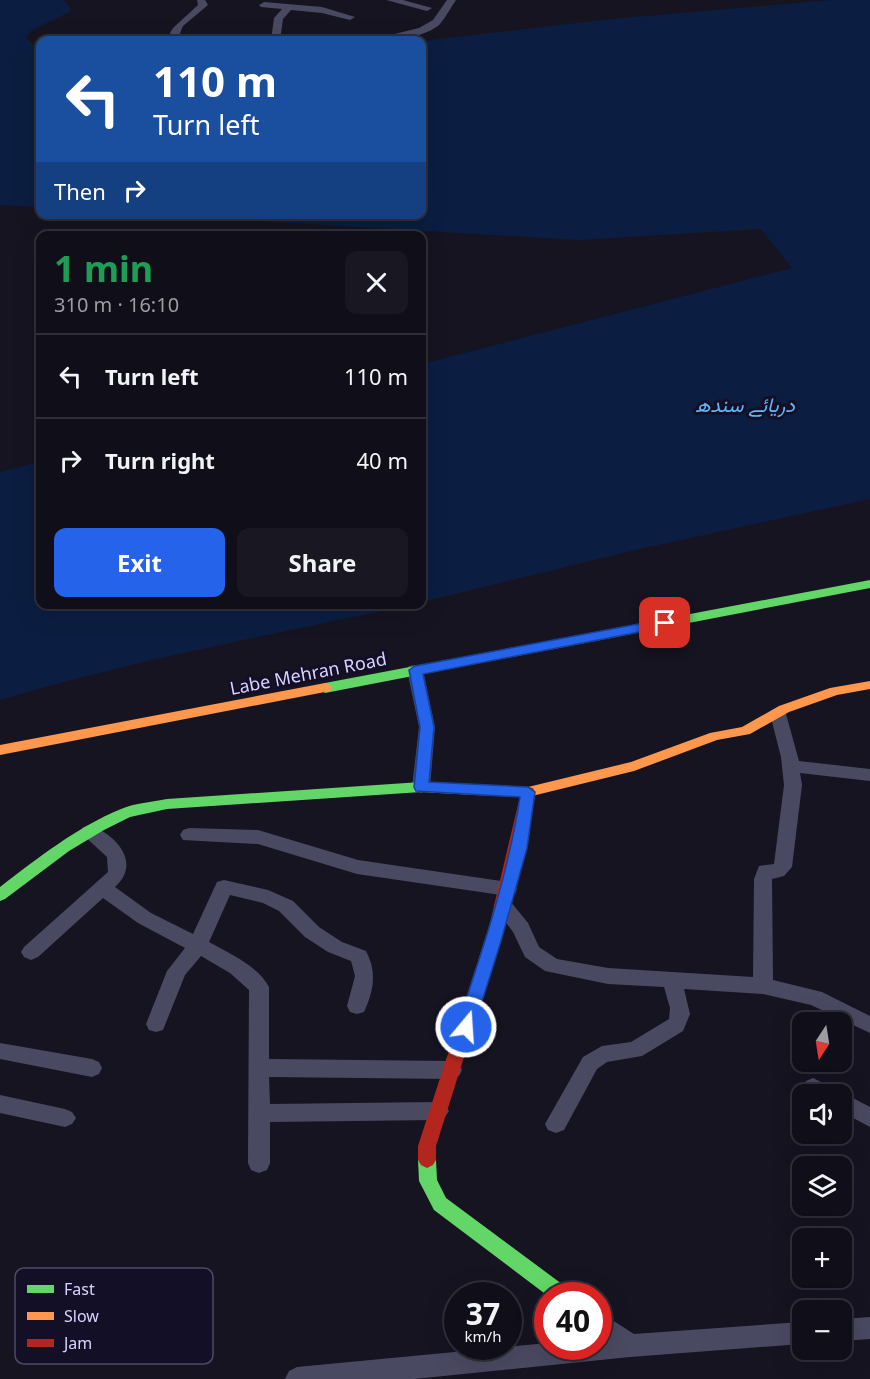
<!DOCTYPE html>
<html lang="en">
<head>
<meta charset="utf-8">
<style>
  body { margin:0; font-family:"Noto Sans",Vazirmatn,sans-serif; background:#191822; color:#f1f3f6; height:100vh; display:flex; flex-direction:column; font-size:22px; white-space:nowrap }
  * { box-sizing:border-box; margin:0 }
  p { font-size:20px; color:#9c9ca2 }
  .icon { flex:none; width:33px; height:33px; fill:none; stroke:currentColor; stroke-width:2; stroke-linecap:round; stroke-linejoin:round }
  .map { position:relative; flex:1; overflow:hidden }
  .details { position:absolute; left:36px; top:231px; width:390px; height:378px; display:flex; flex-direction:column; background:#100f19; border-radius:12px; box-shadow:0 6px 24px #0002,0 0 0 2px #302f38 }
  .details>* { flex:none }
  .banner { position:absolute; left:36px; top:36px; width:390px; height:183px; border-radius:12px; box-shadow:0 6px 24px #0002,0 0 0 2px #302f38; background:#1a4fa0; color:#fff; overflow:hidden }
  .needle { width:39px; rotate:192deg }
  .controls { position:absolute; left:792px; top:1012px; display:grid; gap:12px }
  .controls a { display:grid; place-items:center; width:60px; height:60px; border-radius:12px; background:#100f19; box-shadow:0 6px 24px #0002,0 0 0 2px #302f38; font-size:30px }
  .speed { position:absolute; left:444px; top:1282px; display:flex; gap:12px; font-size:30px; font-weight:700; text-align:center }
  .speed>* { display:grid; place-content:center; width:78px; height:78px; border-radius:50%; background:#100f19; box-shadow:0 6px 24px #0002,0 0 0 2px #302f38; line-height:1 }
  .speed small { font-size:15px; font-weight:400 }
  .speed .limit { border:9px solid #d22; background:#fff; color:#111 }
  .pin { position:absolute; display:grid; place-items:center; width:51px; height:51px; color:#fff; margin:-26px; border-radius:12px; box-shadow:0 3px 9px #0006 }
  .me { position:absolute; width:66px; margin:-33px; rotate:18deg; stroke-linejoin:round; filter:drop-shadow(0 0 4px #0008) }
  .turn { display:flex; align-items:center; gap:21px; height:126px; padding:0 18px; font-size:27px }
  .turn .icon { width:78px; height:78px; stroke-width:2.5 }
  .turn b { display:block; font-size:42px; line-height:51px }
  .then { display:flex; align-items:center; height:57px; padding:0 18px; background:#0003; gap:12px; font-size:22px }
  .round { display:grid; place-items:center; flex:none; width:63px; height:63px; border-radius:12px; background:#191822 }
  .summary { display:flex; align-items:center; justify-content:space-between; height:102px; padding:0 18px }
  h1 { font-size:36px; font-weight:700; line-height:45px; color:#1e9e55 }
  .button { display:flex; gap:12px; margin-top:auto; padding:12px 18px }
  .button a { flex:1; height:69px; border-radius:12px; background:#2563eb; color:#fff; font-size:24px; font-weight:700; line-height:69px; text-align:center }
  .button a+a { background:#191822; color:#f1f3f6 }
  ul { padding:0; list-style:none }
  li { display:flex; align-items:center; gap:18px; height:84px; padding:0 18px; border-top:2px solid #302f38 }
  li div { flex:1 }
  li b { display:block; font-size:22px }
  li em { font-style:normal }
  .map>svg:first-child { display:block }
  .water { fill:#0b1e41 }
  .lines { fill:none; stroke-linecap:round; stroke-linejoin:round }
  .street { fill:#4a4962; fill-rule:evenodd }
  .fast { fill:#63d668; fill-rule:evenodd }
  .slow { fill:#ff974d; fill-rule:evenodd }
  .jam { fill:#b3261e; fill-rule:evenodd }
  .route { fill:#2563eb; stroke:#184099; stroke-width:1.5 }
  .labels { text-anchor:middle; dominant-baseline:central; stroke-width:6; stroke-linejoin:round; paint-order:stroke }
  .street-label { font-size:18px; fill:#d9d4ff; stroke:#130f26 }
  .water-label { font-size:20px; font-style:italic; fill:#62b6ff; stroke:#130f26 }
  .key { fill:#130f26; stroke:#4e4a67; stroke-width:1.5 }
  .key-label { font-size:16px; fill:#d9d4ff }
</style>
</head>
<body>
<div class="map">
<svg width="870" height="1379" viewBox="0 0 870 1379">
  <rect width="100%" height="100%" fill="#161421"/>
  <g class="water">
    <polygon points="0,0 62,0 69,5 71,11 31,31 26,38 34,46 40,47 40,207 0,205"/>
    <polygon points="833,0 870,0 870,499 644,548 422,602 422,364 792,268 761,229 579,240 158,215 422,214 422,41 611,19"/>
    <path d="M40 462V604L411 605C274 634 134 660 0 700V472Z"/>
  </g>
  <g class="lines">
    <g class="street">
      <polygon points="197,0 205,0 208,5 183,26 180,33 181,36 194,40 174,40 170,33 173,28 198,5"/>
      <polygon points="386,0 403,0 432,8 427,11"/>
      <path d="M447 0H456C451 7 446 17 440 24 425 38 389 42 370 40L419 28 433 20Z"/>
      <polygon points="264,2 322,7 355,17 350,20 322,13 291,10 283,19 280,40 271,40 274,18 282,9 261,7 259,5"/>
      <polygon points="415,665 421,666 423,670 435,727 430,787 427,791 421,793 415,791 412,787 419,727 407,670 409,666"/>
      <polygon points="778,708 784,710 786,714 799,761 870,769 870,781 800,773 802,785 792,867 784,876 772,879 773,980 822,992 870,1016 870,1033 811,1005 763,994 684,989 690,1014 683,1031 642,1056 607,1062 597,1069 564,1130 556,1133 548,1130 545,1124 583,1057 602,1046 631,1042 669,1019 670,1008 664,987 608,984 545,971 525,957 513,932 494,906 496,901 503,899 510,901 528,923 539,947 557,959 608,968 753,977 754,879 759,866 774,864 784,785 781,757 770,714 772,710"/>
      <path d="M89 825C116 834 142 863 115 887L151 913 193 934 217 882 224 880 268 890 293 901 319 927 342 942 366 951C377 971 374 991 364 1012L357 1014 350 1012 347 1006 355 976 351 961 328 952 305 937 279 911 263 903 230 895 209 942C229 953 258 966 269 987V1059L452 1061 459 1064 462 1070 459 1076 452 1079 269 1077 270 1104 438 1102 445 1105 449 1111 445 1117 438 1120 270 1122V1163L267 1170 259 1173 251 1170 248 1163 249 990 230 973 201 956 185 975 163 1030 156 1032 149 1030 146 1024 167 971 185 948 138 923 103 898 38 957 31 960 24 957 21 952 24 947 108 872 107 857 80 832 83 827Z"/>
      <polygon points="189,828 258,830 358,860 508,882 515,884 517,889 515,894 508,896 357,874 258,844 183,840 180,835 183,830"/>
      <polygon points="0,1043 92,1059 99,1062 102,1068 99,1074 92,1077 0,1059"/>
      <polygon points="813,1078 835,1089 838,1094 849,1096 870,1107 870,1127 842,1112 842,1095 806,1093 803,1087 806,1081"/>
      <polygon points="0,1095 65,1109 72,1112 76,1118 72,1124 65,1127 0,1113"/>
      <polygon points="598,1311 634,1334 802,1322 802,1344 630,1357 414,1379 285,1379 289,1371 297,1367 548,1343 548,1347 598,1347"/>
      <polygon points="870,1317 870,1339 842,1341 842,1319"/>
    </g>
    <g class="fast">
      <polygon points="870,580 870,588 325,693 318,688 325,683"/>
      <path d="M421 782 475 785 480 786 482 790 480 794 475 795 421 792 167 809 130 817 104 830 69 851 5 899 0 901V887C38 858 77 827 121 809 135 803 152 802 167 799Z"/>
      <polygon points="427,1152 433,1155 436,1160 437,1180 446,1198 570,1290 572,1296 548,1296 434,1210 419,1181 418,1160 421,1155"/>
    </g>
    <g class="slow">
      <polygon points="870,681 870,689 837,695 789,712 750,734 717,740 634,771 528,797 475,795 470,794 468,790 470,786 475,785 528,787 631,762 710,733 742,727 779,706 830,688"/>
      <polygon points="325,683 330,685 332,688 330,691 0,755 0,745"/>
    </g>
    <polygon class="jam" points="528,787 533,788 535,792 505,927 436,1146 436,1160 433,1165 427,1168 421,1165 418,1160 418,1146 489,927 521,792 523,788"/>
  </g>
  <path class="route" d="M665 619 670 620 672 623 670 626 423 674 434 727 429 782 528 787 535 792 527 848 501 941 474 1027 472 1032 466 1034 460 1032 457 1027C482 951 508 876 520 797L416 791 414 787 420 727 409 670 415 666Z"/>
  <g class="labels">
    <g class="street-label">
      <text transform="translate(308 673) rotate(-11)">Labe Mehran Road</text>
    </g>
    <g class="water-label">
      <text x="745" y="404">دریائے سندھ</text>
    </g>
  </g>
  <rect x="15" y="1268" width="198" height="96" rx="9" class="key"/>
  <rect x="27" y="1285" width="27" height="8" fill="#63d668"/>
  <rect x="27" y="1312" width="27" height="8" fill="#ff974d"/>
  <rect x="27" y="1339" width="27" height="8" fill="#b3261e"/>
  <g class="key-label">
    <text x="64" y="1295">Fast</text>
    <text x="64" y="1322">Slow</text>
    <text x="64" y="1349">Jam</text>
  </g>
</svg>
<div class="controls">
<a><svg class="needle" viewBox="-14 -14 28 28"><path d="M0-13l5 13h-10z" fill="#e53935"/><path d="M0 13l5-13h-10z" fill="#9c9ca2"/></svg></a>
<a><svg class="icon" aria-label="sound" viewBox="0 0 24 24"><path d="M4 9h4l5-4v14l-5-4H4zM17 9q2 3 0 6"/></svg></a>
<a><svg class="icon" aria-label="layers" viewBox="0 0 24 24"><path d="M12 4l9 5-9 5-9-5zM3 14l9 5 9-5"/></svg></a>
<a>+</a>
<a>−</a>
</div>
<div class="speed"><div>37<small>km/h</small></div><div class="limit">40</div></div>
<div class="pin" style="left:665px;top:623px;background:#d93025"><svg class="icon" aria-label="arrive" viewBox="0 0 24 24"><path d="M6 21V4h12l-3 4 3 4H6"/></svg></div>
<svg class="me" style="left:466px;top:1027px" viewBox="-20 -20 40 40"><circle r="17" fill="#2563eb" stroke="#fff" stroke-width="3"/><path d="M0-11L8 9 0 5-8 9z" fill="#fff"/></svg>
<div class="banner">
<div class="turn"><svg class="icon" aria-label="left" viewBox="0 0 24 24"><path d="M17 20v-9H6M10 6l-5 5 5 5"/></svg><div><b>110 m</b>Turn left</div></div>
<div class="then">Then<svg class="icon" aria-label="right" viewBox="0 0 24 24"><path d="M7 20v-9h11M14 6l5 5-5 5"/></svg></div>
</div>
<section class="details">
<div class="summary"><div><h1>1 min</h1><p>310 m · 16:10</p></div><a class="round"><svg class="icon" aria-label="close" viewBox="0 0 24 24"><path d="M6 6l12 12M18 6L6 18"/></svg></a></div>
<ul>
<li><svg class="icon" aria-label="left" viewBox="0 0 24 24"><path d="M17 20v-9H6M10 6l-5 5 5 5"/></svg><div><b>Turn left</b></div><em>110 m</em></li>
<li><svg class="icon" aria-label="right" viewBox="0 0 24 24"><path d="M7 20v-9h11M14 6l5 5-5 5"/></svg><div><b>Turn right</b></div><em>40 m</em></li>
</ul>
<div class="button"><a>Exit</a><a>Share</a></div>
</section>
</div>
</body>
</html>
